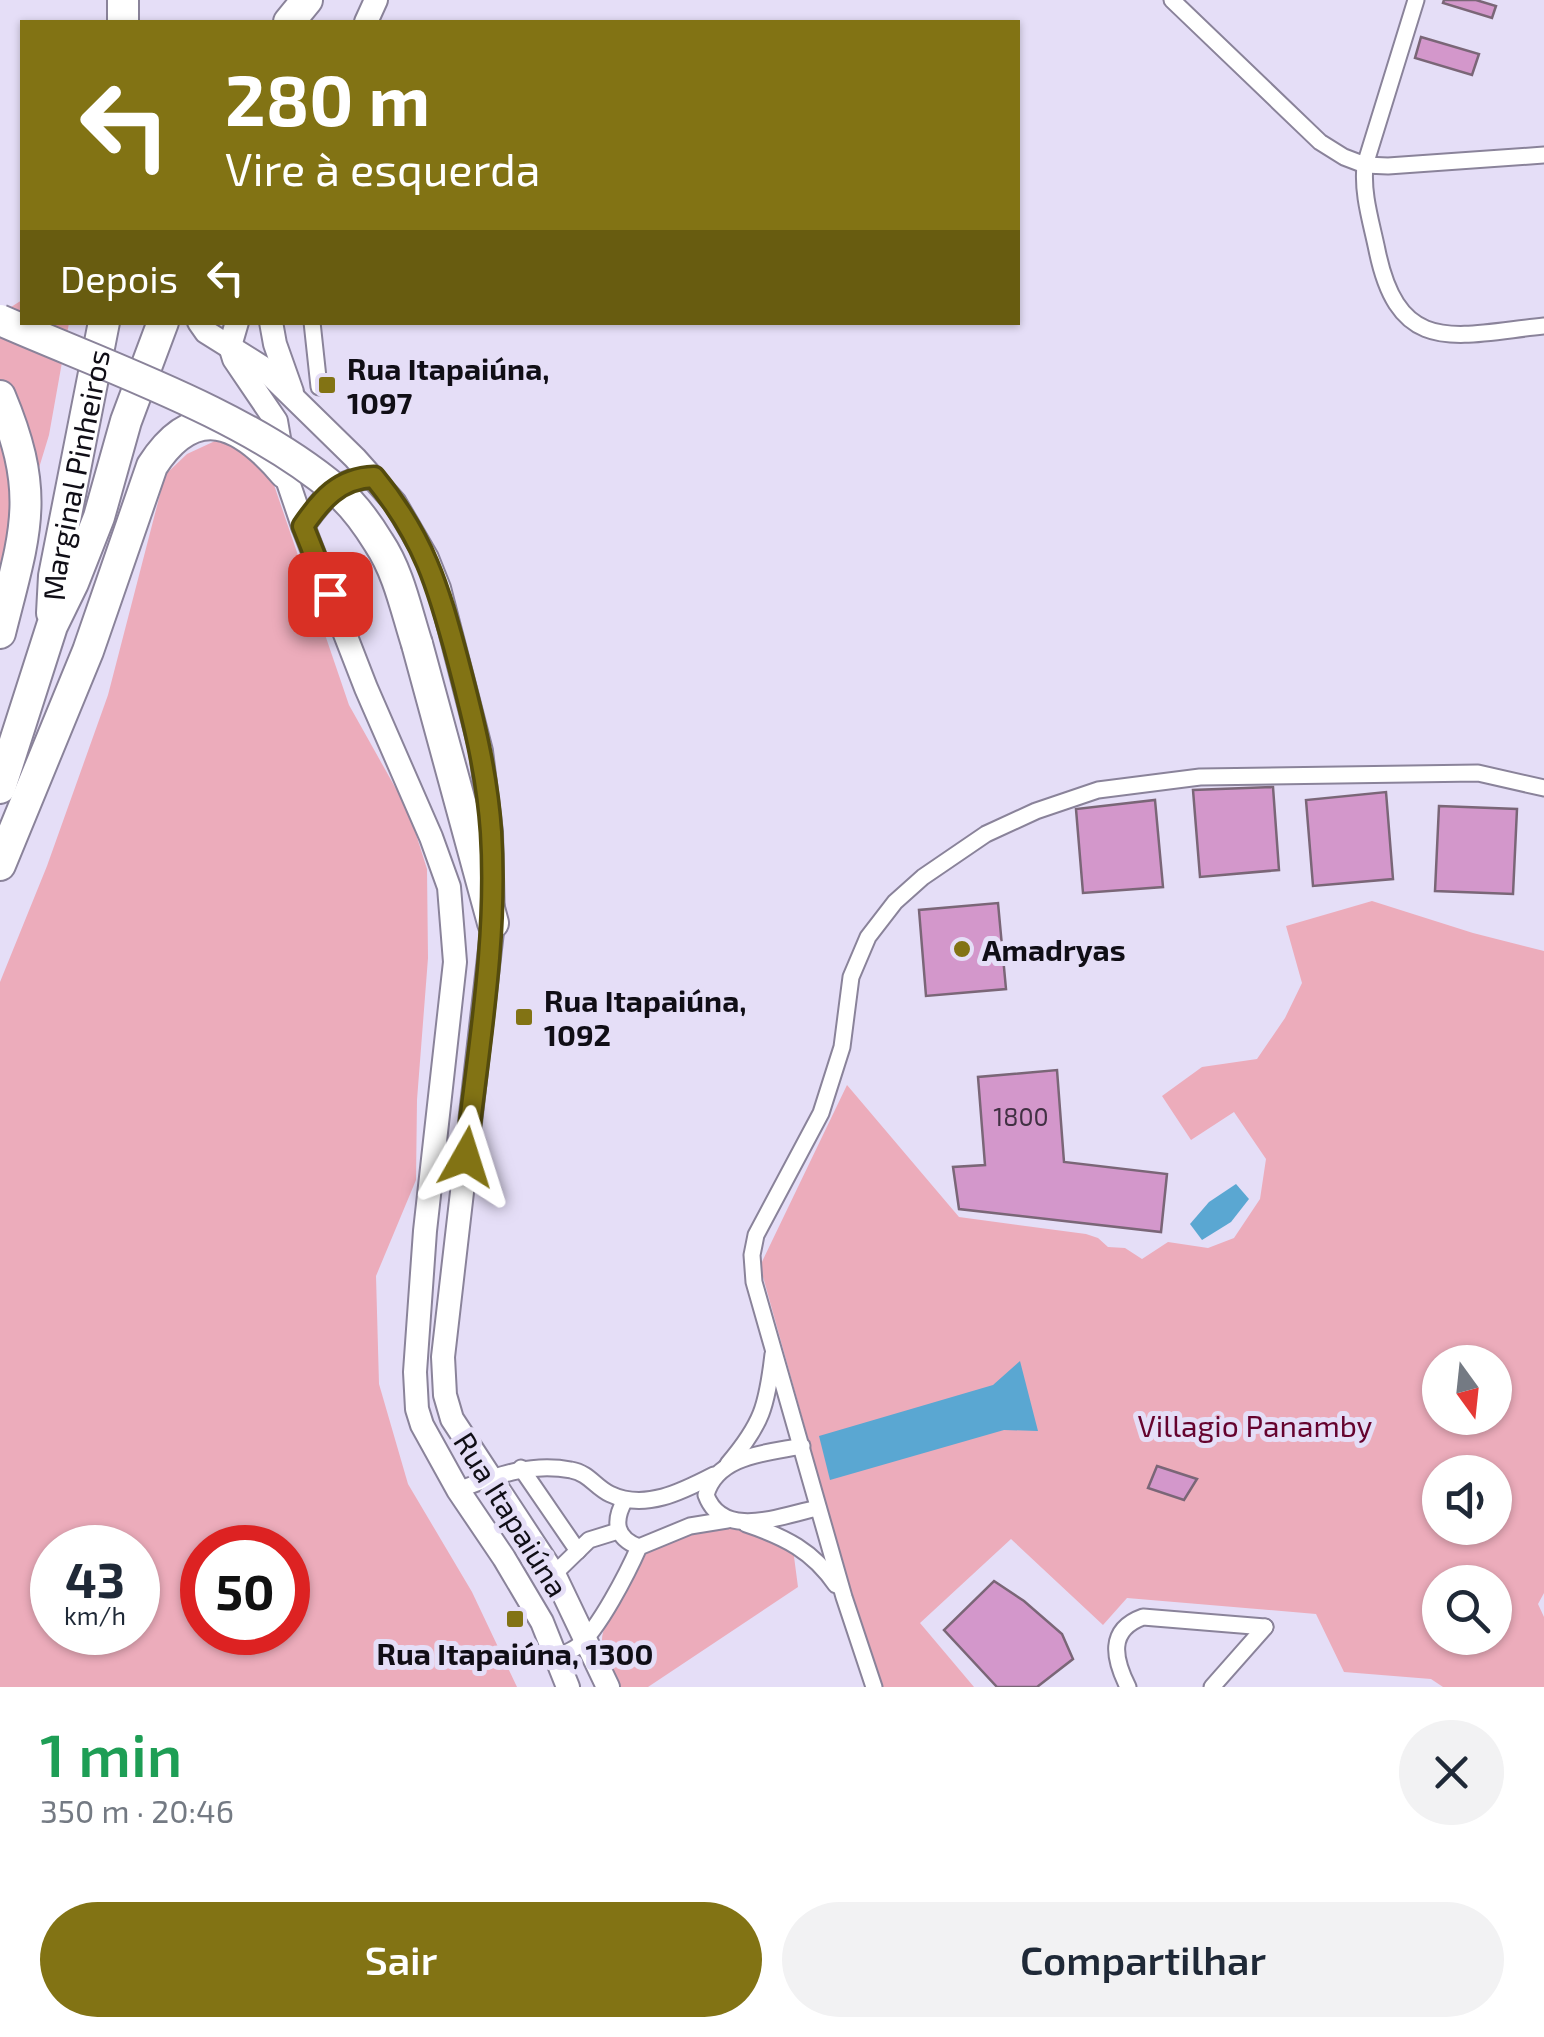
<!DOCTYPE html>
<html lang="pt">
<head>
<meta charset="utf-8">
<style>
  body { margin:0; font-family:"Exo 2",sans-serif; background:#f2f2f3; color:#1f2937; height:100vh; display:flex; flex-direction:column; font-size:38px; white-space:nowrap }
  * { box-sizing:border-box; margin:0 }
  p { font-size:32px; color:#747a83 }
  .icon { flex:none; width:55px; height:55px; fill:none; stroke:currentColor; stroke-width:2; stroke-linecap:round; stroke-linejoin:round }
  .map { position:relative; height:1687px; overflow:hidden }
  .side { display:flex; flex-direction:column; background:#fff; flex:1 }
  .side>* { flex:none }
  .guide { position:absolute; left:20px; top:20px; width:1000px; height:305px; border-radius:0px; box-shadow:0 2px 8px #0004; background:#827314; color:#fff; overflow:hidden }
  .needle { width:65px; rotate:165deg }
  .fabs { position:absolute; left:1422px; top:1345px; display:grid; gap:20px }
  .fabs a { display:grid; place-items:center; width:90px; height:90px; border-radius:50%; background:#fff; box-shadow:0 2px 8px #0004; font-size:50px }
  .speed { position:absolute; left:30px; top:1525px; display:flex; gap:20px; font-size:50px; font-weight:700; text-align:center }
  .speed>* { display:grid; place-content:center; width:130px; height:130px; border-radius:50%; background:#fff; box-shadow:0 2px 8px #0004; line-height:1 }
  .speed small { font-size:25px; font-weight:400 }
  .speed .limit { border:15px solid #d22; background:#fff; color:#111 }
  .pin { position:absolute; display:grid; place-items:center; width:85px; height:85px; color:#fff; margin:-42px; border-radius:20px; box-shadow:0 5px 15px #0006 }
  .me { position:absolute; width:110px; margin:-55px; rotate:6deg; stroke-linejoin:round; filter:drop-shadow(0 0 8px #0008) }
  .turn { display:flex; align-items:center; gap:35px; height:210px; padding:0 40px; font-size:45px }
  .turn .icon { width:130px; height:130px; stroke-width:2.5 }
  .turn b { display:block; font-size:70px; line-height:85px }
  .then { display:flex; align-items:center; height:95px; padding:0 40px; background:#0003; gap:20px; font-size:38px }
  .round { display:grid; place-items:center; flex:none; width:105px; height:105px; border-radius:52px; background:#f2f2f3 }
  .headline { display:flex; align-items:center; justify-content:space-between; height:170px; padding:0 40px }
  h1 { font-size:60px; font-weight:600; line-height:75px; color:#1e9e55 }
  .action { display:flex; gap:20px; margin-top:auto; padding:20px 40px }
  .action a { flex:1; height:115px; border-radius:60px; background:#827314; color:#fff; font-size:40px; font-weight:600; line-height:115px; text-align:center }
  .action a+a { background:#f2f2f3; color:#1f2937 }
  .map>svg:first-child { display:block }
  .green { fill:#ecacbb; fill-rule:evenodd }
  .water { fill:#5aa7d2 }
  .building { fill:#d397cb; stroke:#7a6677; stroke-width:2.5 }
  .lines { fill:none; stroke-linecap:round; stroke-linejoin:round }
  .street-casing { stroke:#8a839a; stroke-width:19 }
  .secondary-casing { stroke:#8a839a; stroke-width:26 }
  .highway-casing { stroke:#8a839a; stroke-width:34 }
  .street { stroke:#fff; stroke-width:15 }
  .secondary { stroke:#fff; stroke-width:22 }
  .highway { stroke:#fff; stroke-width:30 }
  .highway-bridge-casing { stroke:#8a839a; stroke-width:34; stroke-linecap:butt }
  .highway-bridge { stroke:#fff; stroke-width:30 }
  .route-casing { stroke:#544b0d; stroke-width:25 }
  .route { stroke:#827314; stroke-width:18 }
  .poi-dot { fill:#827314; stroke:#e5def7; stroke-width:4 }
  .labels { text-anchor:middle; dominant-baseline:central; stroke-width:10; stroke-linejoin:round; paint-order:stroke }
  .number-label { font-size:25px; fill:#413043 }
  .poi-label { font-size:30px; font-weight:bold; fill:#100e16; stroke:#e5def7; text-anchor:start }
  .street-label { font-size:30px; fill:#100e16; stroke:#e5def7 }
  .park-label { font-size:30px; fill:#65032e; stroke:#e5def7 }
</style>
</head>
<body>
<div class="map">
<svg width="1544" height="1687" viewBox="0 0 1544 1687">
  <rect width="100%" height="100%" fill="#e5def7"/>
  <g class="green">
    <polygon points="22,300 22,322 69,323 49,435 0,596 0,314"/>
    <path d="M215 441 242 448 272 479 349 705 409 812 427 869 428 958 417 1100 416 1180 376 1276 379 1384 408 1484 472 1592 517 1687H0V982L47 866 108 695 165 475 187 454ZM52 1548H138V1632H52ZM202 1548H288V1632H202Z"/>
    <path d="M1372 901 1473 933 1544 951V1593L1538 1604 1544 1617V1687H1443L1431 1679 1344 1672 1316 1614 1127 1598 1103 1625 1011 1539 920 1623 974 1687H883L851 1593 760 1266 847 1085 959 1217 1086 1234 1098 1238 1108 1247 1125 1248 1142 1259 1168 1242 1208 1248 1234 1238 1260 1199 1266 1159 1234 1112 1191 1140 1162 1096 1202 1067 1257 1059 1285 1018 1302 983 1286 926ZM1440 1362H1495V1418H1440ZM1440 1472H1495V1528H1440ZM1440 1582H1495V1638H1440Z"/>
    <path d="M727 1524 741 1527 793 1549 798 1587 648 1687H620C615 1674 602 1655 602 1641 601 1621 635 1574 643 1551L691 1530Z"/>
  </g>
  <g class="water">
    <polygon points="1236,1184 1249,1199 1231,1222 1202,1240 1190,1224 1209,1202"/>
    <polygon points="1020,1361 1038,1431 1004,1430 830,1480 819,1436 993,1385"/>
  </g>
  <g class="building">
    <polygon points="1444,0 1476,0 1496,6 1492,18 1443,3"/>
    <polygon points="1421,37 1479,54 1472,75 1415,58"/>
    <polygon points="1273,787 1279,870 1200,877 1193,790"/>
    <polygon points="1386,792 1393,879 1313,886 1306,800"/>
    <polygon points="1155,800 1163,887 1083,893 1076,809"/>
    <polygon points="1439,806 1517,809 1513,894 1435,891"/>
    <polygon points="998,903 1006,989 926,996 919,910"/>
    <polygon points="1057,1070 1064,1162 1167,1174 1161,1232 959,1209 953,1167 985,1165 978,1077"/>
    <polygon points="1157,1466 1197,1479 1184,1500 1148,1488"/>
    <polygon points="994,1581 1024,1601 1062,1634 1073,1659 1037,1687 997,1687 944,1630"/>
  </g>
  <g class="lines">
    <g class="street-casing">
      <g id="street">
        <polyline points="1172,0 1320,142 1344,157 1365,165 1388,166 1544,155"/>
        <path d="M1416 0 1365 165C1362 194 1371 221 1377 250 1399 358 1456 335 1544 326"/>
        <polyline points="312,322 319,387"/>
        <path d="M802 1446C767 1453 717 1455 706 1495 723 1541 782 1515 818 1508"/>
        <path d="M728 1464C762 1424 767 1406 773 1354"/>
        <polyline points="521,1468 578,1551"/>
        <path d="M458 1490C496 1476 530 1462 571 1470 589 1473 595 1487 610 1494 645 1511 683 1491 714 1475"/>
        <path d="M625 1500C613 1521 615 1538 639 1547"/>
        <path d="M746 1524C785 1537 813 1551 836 1585"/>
        <polyline points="554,1574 589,1540 618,1531"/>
        <path d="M556 1657C563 1654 572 1651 578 1646 599 1629 628 1572 639 1547L690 1526 727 1520"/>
        <polyline points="874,1687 844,1597 754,1282 752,1255 756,1235 821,1113 842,1047 851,977 868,937 895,902 923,877 986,834 1036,811 1098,790 1200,777 1478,773 1544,788"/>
        <path d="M1128 1687C1114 1659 1107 1630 1143 1617L1265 1627"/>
        <polyline points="1212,1687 1265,1627"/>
      </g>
    </g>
    <g class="secondary-casing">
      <g id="secondary">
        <polyline points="366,22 376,0"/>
        <polyline points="199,322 206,332 262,367 355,458 395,503 427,558 439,588 481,751 491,832 493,923 443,1357 445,1395 452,1419 554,1574 608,1687"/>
        <polyline points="237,322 230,346 234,359 276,421 285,473 303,526 366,688 431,837 449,887 455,962 425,1231 415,1372 417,1409 422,1425 458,1490 504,1558 542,1622 568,1687"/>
        <polyline points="271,322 275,344 292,392"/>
        <path d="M303 526C321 500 339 478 373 477"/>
      </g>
    </g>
    <g class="highway-casing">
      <g id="highway">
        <polyline points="123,0 123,22"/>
        <polyline points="289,22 307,0"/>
        <path d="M0 396C42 496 25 533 0 633"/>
        <path id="s1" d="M52 613 54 576 104 322"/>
        <polyline points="417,644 493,923"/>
        <polyline points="0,788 52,626 73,583 99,517 126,421 163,322"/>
        <path d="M0 865 88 651 152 466C195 399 241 421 285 473"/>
      </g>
    </g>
    <use href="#street" class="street"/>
    <use href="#secondary" class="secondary"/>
    <use href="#highway" class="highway"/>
    <g class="highway-bridge-casing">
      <path id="highway-bridge" d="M0 320C107 367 246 414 336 490 352 503 368 525 379 543 399 573 406 610 417 644"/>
    </g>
    <use href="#highway-bridge" class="highway-bridge"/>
  </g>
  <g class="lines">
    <g class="route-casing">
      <path id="route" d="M330 594 303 526C321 500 339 478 374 477 424 538 438 586 458 661 473 718 487 773 491 832 498 940 478 1049 466 1157"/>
    </g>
    <use href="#route" class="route"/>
  </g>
  <g class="poi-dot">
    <rect x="317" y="375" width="20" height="20" rx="5"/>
    <circle cx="962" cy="949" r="10"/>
    <rect x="514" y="1007" width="20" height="20" rx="5"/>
    <rect x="505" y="1609" width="20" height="20" rx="5"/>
  </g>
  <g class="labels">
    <g class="number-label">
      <text x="1021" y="1116">1800</text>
    </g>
    <g class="poi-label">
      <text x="347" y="368">Rua Itapaiúna,<tspan x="347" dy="34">1097</tspan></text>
      <text x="982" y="949">Amadryas</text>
      <text x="544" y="1000">Rua Itapaiúna,<tspan x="544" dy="34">1092</tspan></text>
      <text x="515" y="1653" text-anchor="middle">Rua Itapaiúna, 1300</text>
    </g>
    <g class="street-label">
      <text stroke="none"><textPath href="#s1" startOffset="140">Marginal Pinheiros</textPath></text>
      <text transform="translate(512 1514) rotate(58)">Rua Itapaiúna</text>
    </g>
    <g class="park-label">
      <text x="1255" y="1425">Villagio Panamby</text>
    </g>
  </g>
</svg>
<div class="fabs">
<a><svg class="needle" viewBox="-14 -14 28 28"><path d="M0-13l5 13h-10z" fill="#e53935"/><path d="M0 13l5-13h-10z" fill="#747a83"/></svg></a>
<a><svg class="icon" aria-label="sound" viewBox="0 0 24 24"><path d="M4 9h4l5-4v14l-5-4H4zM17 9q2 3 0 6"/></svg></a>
<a><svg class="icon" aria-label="search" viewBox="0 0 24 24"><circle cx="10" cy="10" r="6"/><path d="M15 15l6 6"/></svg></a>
</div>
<div class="speed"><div>43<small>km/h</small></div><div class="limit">50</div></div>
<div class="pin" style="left:330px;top:594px;background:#d93025"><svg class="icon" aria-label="arrive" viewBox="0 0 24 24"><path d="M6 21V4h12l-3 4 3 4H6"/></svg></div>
<svg class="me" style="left:466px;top:1157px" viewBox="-20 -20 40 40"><path d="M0-17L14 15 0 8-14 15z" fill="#827314" stroke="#fff" stroke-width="4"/></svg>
<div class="guide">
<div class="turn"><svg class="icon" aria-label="left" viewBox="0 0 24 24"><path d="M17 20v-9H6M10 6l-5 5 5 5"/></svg><div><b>280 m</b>Vire à esquerda</div></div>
<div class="then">Depois<svg class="icon" aria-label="left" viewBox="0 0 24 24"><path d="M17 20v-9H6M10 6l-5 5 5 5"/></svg></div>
</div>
</div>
<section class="side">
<div class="headline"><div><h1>1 min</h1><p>350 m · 20:46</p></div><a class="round"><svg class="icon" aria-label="close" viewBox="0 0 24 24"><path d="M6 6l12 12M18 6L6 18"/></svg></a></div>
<div class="action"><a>Sair</a><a>Compartilhar</a></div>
</section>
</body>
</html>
